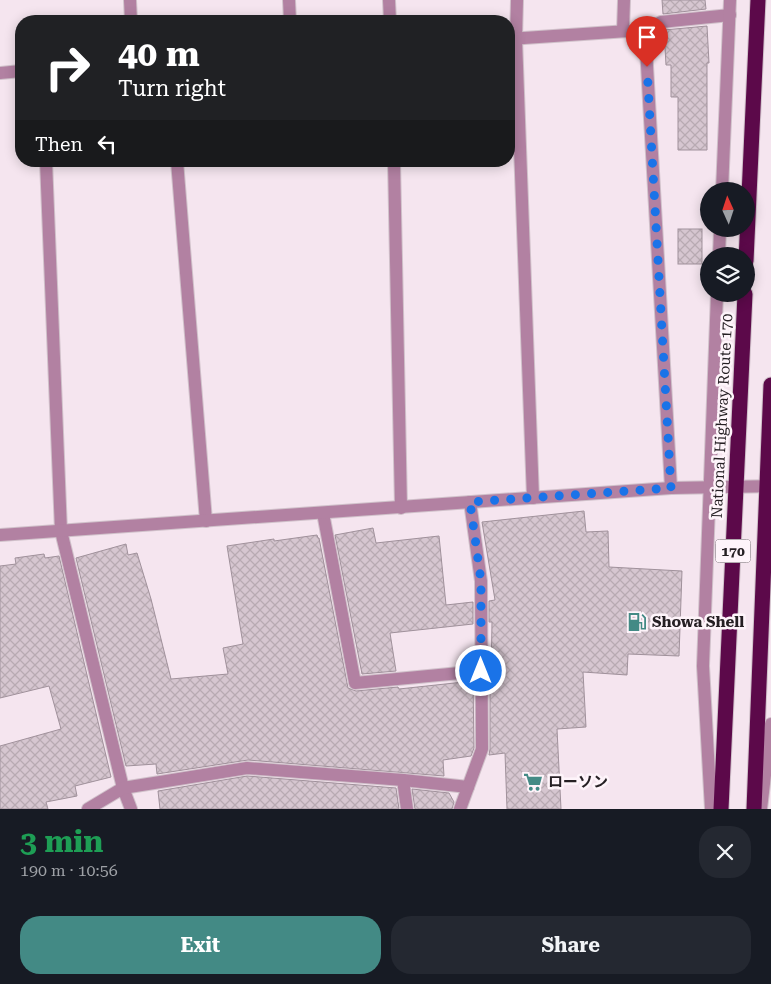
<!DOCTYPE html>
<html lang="en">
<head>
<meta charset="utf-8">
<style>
  body { margin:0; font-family:"Roboto Serif","Noto Sans JP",serif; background:#242831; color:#f1f3f6; height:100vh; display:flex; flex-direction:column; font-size:19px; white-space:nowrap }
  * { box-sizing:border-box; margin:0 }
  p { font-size:16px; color:#9ea1a6 }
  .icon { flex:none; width:28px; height:28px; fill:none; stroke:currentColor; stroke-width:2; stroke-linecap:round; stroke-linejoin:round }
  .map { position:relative; height:809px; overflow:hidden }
  .side { display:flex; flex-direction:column; background:#171b24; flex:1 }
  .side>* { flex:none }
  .guide { position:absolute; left:15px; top:15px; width:500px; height:152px; border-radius:20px; box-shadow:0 2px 12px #0003; background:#202124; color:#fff; overflow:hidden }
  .needle { width:32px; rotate:357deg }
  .tools { position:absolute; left:700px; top:182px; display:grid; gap:10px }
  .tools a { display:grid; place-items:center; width:55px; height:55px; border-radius:50%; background:#171b24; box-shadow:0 2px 12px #0003; font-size:25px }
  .pin { position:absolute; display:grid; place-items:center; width:42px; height:42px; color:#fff; margin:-51px -21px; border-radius:50% 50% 50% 0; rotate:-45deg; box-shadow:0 0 5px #0007 }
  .pin .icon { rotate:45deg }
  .me { position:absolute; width:55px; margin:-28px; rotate:0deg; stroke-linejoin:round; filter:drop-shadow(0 0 4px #0008) }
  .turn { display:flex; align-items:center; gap:18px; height:105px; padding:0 20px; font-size:22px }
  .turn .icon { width:65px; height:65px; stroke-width:2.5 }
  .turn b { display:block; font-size:35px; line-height:42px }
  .then { display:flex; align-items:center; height:48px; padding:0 20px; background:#0003; gap:10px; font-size:19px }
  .round { display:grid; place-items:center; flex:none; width:52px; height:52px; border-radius:20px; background:#242831 }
  .head { display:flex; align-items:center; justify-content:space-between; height:85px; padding:0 20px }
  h1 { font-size:30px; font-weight:700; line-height:38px; color:#1e9e55 }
  .cta { display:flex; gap:10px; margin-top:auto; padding:10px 20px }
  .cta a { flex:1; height:58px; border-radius:20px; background:#438a85; color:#fff; font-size:20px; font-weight:700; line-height:58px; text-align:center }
  .cta a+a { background:#242831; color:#f1f3f6 }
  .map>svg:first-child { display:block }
  .building { fill:url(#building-cross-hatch); stroke:#a0919b }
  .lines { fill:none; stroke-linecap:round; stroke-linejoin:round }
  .lane-casing { stroke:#d0c1ca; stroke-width:14 }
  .street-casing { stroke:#d0c1ca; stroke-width:14 }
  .highway-casing { stroke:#d0c1ca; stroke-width:17 }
  .lane { stroke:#b281a2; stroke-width:12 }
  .street { stroke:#b281a2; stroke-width:12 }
  .highway { stroke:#5c094a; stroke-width:15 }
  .route { stroke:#1a73e8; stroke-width:9; stroke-dasharray:0 16.2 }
  .labels { text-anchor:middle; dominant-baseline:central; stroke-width:5; stroke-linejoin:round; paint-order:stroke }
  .shield { fill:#fef4fa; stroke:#665f64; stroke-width:1 }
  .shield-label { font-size:14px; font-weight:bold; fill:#251f23 }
  .street-label { font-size:15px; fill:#251f23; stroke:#fef4fa }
  .poi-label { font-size:15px; font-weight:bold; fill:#251f23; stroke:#fef4fa; text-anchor:start }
</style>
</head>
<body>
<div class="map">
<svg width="771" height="809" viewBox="0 0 771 809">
  <defs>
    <pattern id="building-cross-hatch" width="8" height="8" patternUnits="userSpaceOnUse" patternTransform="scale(1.25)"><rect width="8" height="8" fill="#d6c6d0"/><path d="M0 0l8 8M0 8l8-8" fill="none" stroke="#b8aab2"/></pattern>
  </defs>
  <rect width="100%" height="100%" fill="#f5e5ef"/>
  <g class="building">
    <polygon points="662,0 705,0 706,9 663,14"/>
    <polygon points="707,26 709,63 707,63 707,150 678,150 678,97 671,97 671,65 666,65 664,30"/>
    <rect x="678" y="229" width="24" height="35"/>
    <polygon points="584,511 586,532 608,531 609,567 682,571 679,656 628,654 627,675 583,672 586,727 557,729 561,809 507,809 505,753 489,755 490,749 490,680 491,679 492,622 489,622 489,601 495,600 482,522"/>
    <polygon points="373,528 376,543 439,536 446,605 473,602 473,624 390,633 396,671 362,674 335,535"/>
    <polygon points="317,535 318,538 319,538 348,688 356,691 398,687 399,689 473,681 474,748 471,756 443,760 444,776 248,760 157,774 156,764 126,766 76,558 126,544 128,555 137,553 151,599 171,679 228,674 223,648 243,644 227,546 274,539 274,541"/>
    <polygon points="44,554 45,558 59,556 111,777 75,786 77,796 46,802 48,809 0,809 0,746 61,729 49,686 0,698 0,566 16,564 15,558"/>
    <polygon points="247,776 396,788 399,809 160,809 158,791"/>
    <polygon points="412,789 449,793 454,802 452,809 415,809"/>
  </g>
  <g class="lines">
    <g class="lane-casing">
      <g id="lane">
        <polyline points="623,31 624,0"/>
        <polyline points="633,36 661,22 730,15"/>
        <polyline points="516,39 517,0"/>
        <polyline points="323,513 355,683 481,671"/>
        <polyline points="403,780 468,787"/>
      </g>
    </g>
    <g class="street-casing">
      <g id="street">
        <polyline points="130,0 131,21"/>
        <polyline points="289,0 290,21"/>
        <polyline points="389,0 390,21"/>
        <polyline points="509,39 628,31 646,48 671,488"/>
        <polyline points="516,39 533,498"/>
        <polyline points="0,73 21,71"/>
        <polyline points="46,161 61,531 123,788 131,809"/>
        <polyline points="177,161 206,521"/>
        <polyline points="394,161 401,508"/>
        <polyline points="722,191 730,0"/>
        <polyline points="719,256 720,229"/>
        <polyline points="0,535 671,488 771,486"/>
        <polyline points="88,809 123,788 247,768 403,780 407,809"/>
        <polyline points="460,809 482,749 481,581 470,502"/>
        <polyline points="711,809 703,666 717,294"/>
        <polyline points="761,809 771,724"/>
      </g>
    </g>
    <g class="highway-casing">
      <g id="highway">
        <polyline points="746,261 758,0"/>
        <polyline points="721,809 745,294"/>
        <polyline points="754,809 771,385"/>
      </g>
    </g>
    <use href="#lane" class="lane"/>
    <use href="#street" class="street"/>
    <use href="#highway" class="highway"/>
  </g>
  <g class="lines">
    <polyline class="route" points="481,671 481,581 470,502 671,488 647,67"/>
  </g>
  <defs>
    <g id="fuel-bare" transform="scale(1.5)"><path d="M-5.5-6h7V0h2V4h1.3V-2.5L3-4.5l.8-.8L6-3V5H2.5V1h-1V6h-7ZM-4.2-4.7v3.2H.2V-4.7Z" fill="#438a85" stroke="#fef4fa" stroke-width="2.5" paint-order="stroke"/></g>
    <g id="supermarket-bare" transform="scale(1.5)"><path d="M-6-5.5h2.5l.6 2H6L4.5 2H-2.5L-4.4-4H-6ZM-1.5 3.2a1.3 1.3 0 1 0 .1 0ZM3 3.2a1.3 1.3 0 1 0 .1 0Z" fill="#438a85" stroke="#fef4fa" stroke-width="2.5" paint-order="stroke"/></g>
  </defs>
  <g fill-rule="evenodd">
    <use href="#fuel-bare" x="637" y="622"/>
    <use href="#supermarket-bare" x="533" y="782"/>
  </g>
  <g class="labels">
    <rect class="shield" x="715.5" y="539.5" width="35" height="23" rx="4"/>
    <g class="shield-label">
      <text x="733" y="551">170</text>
    </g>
    <g class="street-label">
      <text transform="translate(722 416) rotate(-87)">National Highway Route 170</text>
    </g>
    <g class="poi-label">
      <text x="652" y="622">Showa Shell</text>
      <text x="548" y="782">ローソン</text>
    </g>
  </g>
</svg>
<div class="tools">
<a><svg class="needle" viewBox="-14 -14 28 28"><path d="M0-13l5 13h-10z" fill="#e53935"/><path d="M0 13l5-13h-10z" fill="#9ea1a6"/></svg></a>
<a><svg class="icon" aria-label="layers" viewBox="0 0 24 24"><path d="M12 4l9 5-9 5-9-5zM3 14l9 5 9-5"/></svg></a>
</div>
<div class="pin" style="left:647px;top:67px;background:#d93025"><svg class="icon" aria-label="arrive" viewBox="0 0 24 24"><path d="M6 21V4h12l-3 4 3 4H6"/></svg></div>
<svg class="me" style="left:481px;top:671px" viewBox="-20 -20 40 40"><circle r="17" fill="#1a73e8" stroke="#fff" stroke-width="3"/><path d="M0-11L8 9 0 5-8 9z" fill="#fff"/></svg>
<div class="guide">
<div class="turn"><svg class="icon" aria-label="right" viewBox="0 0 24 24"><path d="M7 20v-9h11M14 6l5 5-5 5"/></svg><div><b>40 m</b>Turn right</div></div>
<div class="then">Then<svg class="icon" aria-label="left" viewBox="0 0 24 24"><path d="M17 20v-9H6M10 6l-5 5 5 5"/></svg></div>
</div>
</div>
<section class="side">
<div class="head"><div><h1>3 min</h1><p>190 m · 10:56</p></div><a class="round"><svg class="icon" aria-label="close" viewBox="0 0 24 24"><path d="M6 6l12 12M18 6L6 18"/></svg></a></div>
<div class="cta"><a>Exit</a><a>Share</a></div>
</section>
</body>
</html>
